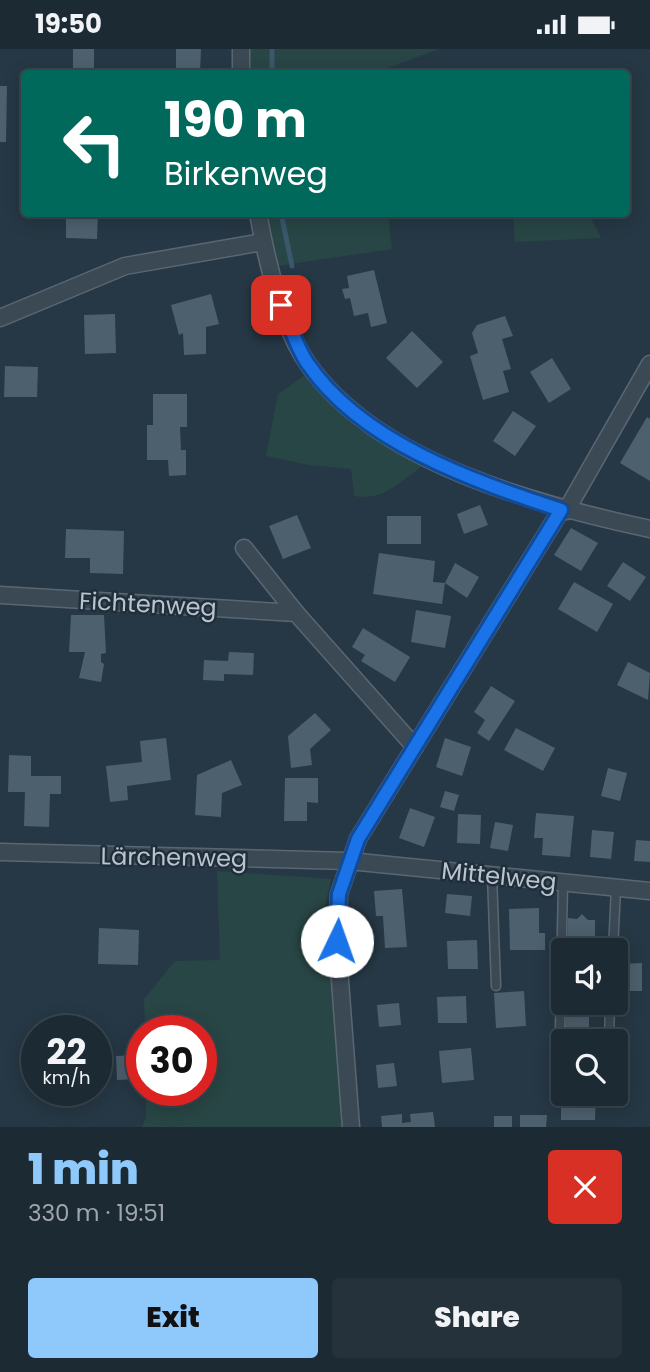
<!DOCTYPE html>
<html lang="en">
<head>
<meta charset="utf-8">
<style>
  body { margin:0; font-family:Poppins,sans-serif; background:#25323c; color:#f1f3f6; height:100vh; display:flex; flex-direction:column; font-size:26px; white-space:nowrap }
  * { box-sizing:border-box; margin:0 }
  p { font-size:23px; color:#a0a7ac }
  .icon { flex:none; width:38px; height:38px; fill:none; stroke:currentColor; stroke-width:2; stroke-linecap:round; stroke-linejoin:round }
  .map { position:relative; height:1078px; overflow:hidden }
  .details { display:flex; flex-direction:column; background:#1c2a34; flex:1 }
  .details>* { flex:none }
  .hud { position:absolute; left:21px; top:21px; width:609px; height:147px; border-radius:7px; box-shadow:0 4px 18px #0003,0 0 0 2px #3a464f; background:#00695c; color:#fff; overflow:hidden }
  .tools { position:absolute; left:551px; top:889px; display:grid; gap:14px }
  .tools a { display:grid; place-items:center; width:77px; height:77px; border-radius:7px; background:#1c2a34; box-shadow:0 4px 18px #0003,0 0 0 2px #3a464f; font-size:35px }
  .speed { position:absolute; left:21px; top:966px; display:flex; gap:14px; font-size:35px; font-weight:700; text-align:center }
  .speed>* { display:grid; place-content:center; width:91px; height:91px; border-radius:50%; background:#1c2a34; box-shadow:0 4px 18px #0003,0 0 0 2px #3a464f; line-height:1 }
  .speed small { font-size:18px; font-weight:400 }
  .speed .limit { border:10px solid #d22; background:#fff; color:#111 }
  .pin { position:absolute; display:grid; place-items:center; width:60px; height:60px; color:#fff; margin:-30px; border-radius:14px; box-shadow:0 4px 10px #0006 }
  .me { position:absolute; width:77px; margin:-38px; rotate:3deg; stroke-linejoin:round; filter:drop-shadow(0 0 5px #0008) }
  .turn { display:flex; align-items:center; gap:24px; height:147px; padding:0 28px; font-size:32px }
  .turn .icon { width:91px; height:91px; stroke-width:2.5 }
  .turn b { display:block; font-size:49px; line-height:60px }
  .round { display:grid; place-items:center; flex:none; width:74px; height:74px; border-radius:7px; background:#25323c }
  .head { display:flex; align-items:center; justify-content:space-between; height:119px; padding:0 28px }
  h1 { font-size:42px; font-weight:800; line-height:52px; color:#8fc9fc }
  .cta { display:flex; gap:14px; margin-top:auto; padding:14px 28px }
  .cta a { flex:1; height:80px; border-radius:7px; background:#8fc9fc; color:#111; font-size:28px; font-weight:800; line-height:80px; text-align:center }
  .cta a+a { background:#25323c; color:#f1f3f6 }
  .status { display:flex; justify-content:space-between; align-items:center; height:49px; padding:0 35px; background:#1c2a34; direction:ltr }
  .status svg { height:19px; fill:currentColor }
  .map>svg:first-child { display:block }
  .green { fill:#284645 }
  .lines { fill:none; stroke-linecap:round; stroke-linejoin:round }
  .stream { stroke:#3a576c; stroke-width:5 }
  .building { fill:#4d606d }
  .service-casing { stroke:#5a6772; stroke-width:11 }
  .minor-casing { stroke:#5a6772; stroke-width:19 }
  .service { stroke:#3b4954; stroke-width:8 }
  .minor { stroke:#3b4954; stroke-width:16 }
  .route-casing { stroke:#114b97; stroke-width:18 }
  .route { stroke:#1a73e8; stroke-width:12 }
  .labels { text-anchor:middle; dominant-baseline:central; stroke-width:5; stroke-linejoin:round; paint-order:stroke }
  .street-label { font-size:24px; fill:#b9c4ce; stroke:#1f2e3a }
</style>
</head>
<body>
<div class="status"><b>19:50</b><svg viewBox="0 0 49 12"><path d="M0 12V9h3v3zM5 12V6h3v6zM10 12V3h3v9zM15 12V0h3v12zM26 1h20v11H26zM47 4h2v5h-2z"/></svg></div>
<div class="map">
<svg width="650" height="1078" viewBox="0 0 650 1078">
  <rect width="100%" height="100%" fill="#263845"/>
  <g class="green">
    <polygon points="249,0 439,0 374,24 249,24"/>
    <polygon points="267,165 388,165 392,200 277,217"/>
    <polygon points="513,165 589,165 601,189 515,193"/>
    <path d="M305 326 355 378 423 416C402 432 382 453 354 447L351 420 309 416 266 407 278 345Z"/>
    <polygon points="217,822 331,830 325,857 343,1078 142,1078 146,1069 146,1041 201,1041 201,982 145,982 144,950 175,912 220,911"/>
  </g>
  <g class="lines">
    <g class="stream">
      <polyline points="272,0 272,24"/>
      <polyline points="281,164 292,217"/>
      <polyline points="300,245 306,267"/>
    </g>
  </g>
  <g class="building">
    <rect x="73" y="0" width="21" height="24"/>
    <polygon points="176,0 201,0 200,24 176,24"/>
    <polygon points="0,37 7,37 6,93 0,93"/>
    <polygon points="66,164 98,164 97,190 66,189"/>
    <polygon points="374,221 387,274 371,278 368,264 354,267 350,249 345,250 342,240 349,239 347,227"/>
    <polygon points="211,245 219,275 206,278 206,305 184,306 183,284 179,286 171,256"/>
    <polygon points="115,265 116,304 85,305 84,266"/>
    <polygon points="505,267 513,287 502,290 511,320 503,322 509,343 483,351 470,307 478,304 472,284 477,276"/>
    <polygon points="412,282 443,313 417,339 386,309"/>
    <polygon points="552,309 571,340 549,354 530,323"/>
    <polygon points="5,317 38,318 37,348 4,348"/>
    <polygon points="153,345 187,345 187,378 180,378 181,401 186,401 186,426 169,427 168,411 147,411 147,376 153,376"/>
    <polygon points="513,362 536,377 515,407 493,392"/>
    <polygon points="647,368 650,370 650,432 620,414"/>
    <polygon points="480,456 488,476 464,485 457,465"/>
    <polygon points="297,466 311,499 283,510 269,477"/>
    <rect x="387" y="467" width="34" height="28"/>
    <polygon points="571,479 598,494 581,522 554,506"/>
    <polygon points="66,480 124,482 123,525 90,524 90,509 65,509"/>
    <polygon points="379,504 435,512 433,533 445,534 442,555 373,545"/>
    <polygon points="623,513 646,528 630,552 607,537"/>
    <polygon points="455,514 479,528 467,549 445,534"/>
    <polygon points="574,533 613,555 597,583 558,560"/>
    <polygon points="416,561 451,567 445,599 411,593"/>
    <polygon points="71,566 104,566 106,604 101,605 101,613 104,615 101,633 79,629 85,603 69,603"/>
    <polygon points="363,579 410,608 395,633 361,612 365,606 352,598"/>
    <polygon points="229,603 254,604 253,626 224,625 224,632 203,631 204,611 228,612"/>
    <polygon points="628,613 650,624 648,651 617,636"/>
    <polygon points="491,637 515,652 489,692 477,684 485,671 474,663"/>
    <polygon points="315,664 331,681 310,700 312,716 291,719 288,687"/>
    <polygon points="516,679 555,699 543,722 504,701"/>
    <polygon points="166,689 171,731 127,737 128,751 110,753 106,717 142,713 140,692"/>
    <polygon points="445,689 471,698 462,727 436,718"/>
    <polygon points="9,706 31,707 31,727 61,727 61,745 50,745 49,778 24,777 25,743 8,743"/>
    <polygon points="231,711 242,736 222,744 221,768 195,766 197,726"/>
    <polygon points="608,719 627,724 620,752 601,747"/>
    <polygon points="285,729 318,729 318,754 307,753 307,772 284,772"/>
    <polygon points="445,742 459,746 454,762 440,758"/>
    <polygon points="410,759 435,768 424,798 399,789"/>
    <polygon points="536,764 574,767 570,808 542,806 543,789 534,789"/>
    <polygon points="458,765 481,766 480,795 457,794"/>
    <polygon points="495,773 513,776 508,802 490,799"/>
    <polygon points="592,781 614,783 611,810 590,808"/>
    <polygon points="636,791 650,792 650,813 634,812"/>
    <polygon points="402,840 407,898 385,899 383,867 376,867 374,842"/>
    <polygon points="447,845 472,847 470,867 445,864"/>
    <polygon points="539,859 539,884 545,884 545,901 510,901 509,860"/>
    <polygon points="582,865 588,871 595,871 595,899 567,898 568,869 577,870"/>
    <polygon points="99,879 139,881 138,916 98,915"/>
    <polygon points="477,891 478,920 448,920 447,892"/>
    <polygon points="642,914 642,942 622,942 621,915"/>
    <polygon points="524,942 526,977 496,979 494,944"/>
    <polygon points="466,947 467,974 438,974 437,948"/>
    <polygon points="399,954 401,976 379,978 377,956"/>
    <polygon points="566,954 589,954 589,980 565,980"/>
    <polygon points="471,999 474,1031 442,1034 439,1002"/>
    <polygon points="137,1006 138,1030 117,1031 116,1007"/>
    <polygon points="394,1014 397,1037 378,1039 376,1016"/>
    <polygon points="561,1045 596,1045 595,1071 561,1071"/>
    <polygon points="433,1063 435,1078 382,1078 381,1067 402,1065 402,1074 411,1073 410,1065"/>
    <polygon points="520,1066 547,1066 546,1078 520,1078"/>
    <rect x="494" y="1067" width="18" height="11"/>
  </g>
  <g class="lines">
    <g class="service-casing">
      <g id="service">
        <polyline points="492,826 496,937"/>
        <polyline points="613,901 616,839"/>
        <polyline points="609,992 610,954"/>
        <polyline points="616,1022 619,1026"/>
        <polyline points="559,1026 563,834"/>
      </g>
    </g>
    <g class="minor-casing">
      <g id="minor">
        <polyline points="241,0 241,24"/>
        <path d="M258 164C266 209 282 278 308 315 377 414 538 456 650 480"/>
        <polyline points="0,269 125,217 263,193"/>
        <polyline points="566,462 650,315"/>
        <polyline points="244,499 296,564"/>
        <polyline points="0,546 296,564 415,698"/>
        <polyline points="0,803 349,812 650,842"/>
        <polyline points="351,1078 337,892 339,845 358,790 561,461"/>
      </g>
    </g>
    <use href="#service" class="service"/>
    <use href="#minor" class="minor"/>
  </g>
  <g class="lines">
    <g class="route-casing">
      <path id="route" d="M281 256C290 275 296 298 308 315 362 394 474 432 561 461L358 790 339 845 337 892"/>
    </g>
    <use href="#route" class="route"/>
  </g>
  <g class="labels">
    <g class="street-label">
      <text transform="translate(148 555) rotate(3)">Fichtenweg</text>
      <text transform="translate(174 808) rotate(1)">Lärchenweg</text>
      <text transform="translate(499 827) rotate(6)">Mittelweg</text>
    </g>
  </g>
</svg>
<div class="tools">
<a><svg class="icon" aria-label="sound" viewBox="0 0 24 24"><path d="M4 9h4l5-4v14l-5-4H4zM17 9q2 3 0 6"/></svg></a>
<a><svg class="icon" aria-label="search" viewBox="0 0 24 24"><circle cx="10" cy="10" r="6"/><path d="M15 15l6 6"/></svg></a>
</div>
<div class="speed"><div>22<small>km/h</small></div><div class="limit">30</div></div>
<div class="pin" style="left:281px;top:256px;background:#d93025"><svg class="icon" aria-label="arrive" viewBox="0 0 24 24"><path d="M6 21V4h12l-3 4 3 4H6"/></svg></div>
<svg class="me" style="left:337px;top:892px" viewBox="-20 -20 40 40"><circle r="19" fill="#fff"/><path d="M0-13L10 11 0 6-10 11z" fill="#1a73e8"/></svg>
<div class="hud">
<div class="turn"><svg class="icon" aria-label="left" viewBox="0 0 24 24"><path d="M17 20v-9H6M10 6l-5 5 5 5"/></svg><div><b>190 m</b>Birkenweg</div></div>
</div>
</div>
<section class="details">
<div class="head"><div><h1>1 min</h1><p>330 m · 19:51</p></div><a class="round" style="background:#d93025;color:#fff"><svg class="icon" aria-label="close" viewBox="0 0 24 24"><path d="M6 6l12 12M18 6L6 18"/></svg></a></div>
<div class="cta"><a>Exit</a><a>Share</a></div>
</section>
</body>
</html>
